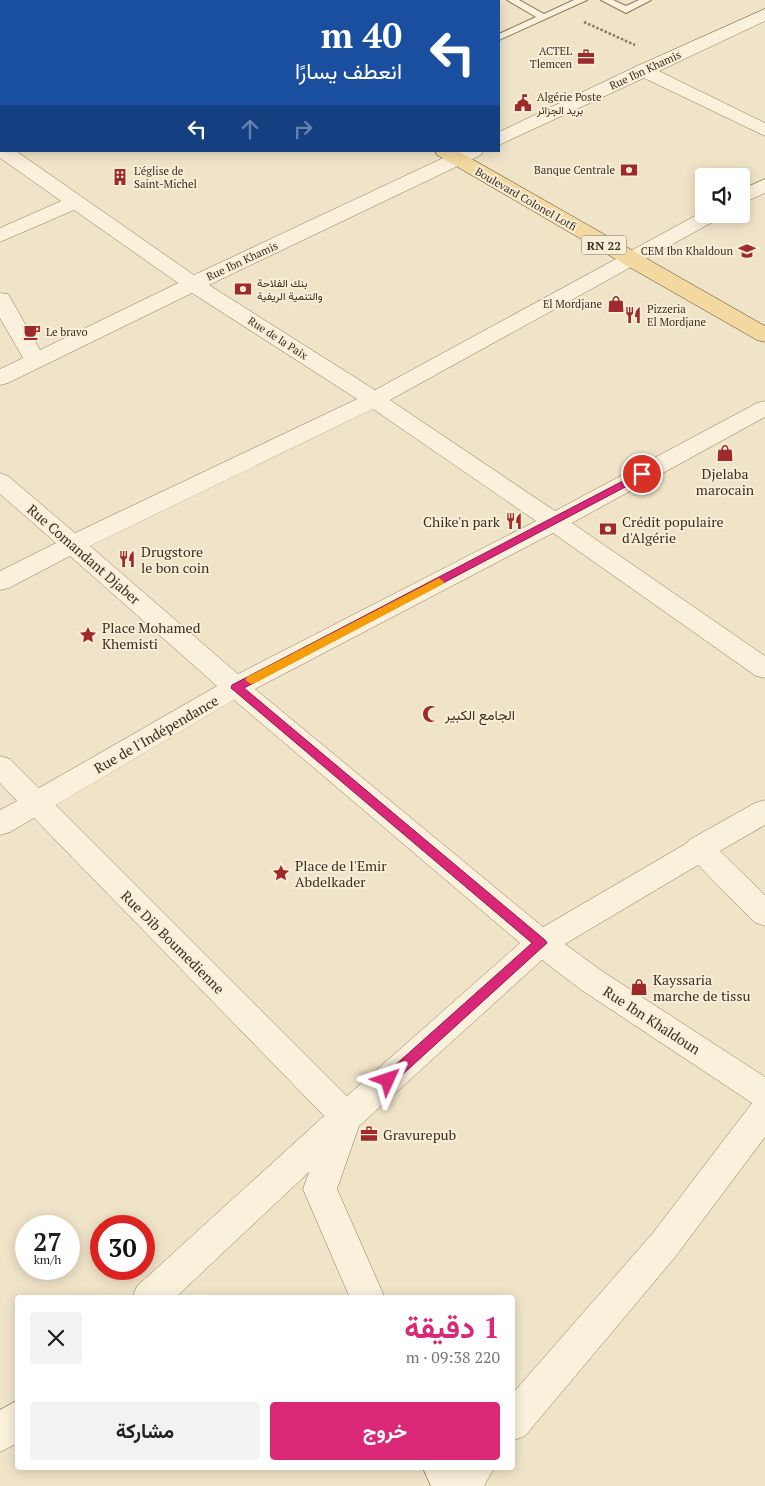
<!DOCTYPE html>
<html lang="ar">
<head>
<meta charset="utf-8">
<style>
  body { margin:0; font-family:"PT Serif",Vazirmatn,serif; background:#f2f2f2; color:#202124; direction:rtl; height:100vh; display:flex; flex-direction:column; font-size:19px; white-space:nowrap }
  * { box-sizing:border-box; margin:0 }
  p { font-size:16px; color:#757577 }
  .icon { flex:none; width:28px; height:28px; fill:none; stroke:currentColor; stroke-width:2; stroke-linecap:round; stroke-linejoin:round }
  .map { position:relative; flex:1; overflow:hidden; direction:ltr }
  .drawer { position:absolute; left:15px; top:1295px; width:500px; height:175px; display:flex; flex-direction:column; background:#fff; border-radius:5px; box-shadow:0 2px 12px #0003; direction:rtl }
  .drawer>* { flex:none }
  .guide { position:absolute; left:0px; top:0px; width:500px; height:152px; box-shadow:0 2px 12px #0003; direction:rtl; background:#1a4fa0; color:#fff; overflow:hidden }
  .buttons { position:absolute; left:695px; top:168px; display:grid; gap:10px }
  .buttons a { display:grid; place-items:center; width:55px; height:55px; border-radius:5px; background:#fff; box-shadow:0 2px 12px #0003; font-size:25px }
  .speed { position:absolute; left:15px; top:1215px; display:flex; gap:10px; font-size:25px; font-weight:700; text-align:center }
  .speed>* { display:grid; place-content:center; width:65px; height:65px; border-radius:50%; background:#fff; box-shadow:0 2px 12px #0003; line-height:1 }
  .speed small { font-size:12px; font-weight:400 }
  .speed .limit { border:8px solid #d22; background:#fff; color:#111 }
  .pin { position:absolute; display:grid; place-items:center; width:42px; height:42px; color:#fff; margin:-21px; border:2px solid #fff; border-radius:50%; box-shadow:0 1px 5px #0007 }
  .me { position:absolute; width:55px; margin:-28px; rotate:48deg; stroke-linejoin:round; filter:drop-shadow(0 0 4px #0008) }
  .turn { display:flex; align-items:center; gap:18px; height:105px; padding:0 15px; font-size:22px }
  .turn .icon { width:65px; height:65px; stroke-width:2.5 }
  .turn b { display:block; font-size:35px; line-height:42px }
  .lanes { display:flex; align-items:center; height:48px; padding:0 15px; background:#0003; justify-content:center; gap:25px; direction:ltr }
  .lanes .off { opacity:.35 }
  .round { display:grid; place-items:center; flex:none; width:52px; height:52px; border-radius:5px; background:#f2f2f2 }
  .headline { display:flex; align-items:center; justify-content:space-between; height:85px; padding:0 15px }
  h1 { font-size:30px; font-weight:700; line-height:38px; color:#db2777 }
  .action { display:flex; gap:10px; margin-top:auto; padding:10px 15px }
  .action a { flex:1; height:58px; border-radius:5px; background:#db2777; color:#fff; font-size:20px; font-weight:700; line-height:58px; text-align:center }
  .action a+a { background:#f2f2f2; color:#202124 }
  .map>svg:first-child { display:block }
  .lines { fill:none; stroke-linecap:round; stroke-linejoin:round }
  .service-casing { stroke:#8d765c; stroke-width:2 }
  .minor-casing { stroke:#8d765c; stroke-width:1 }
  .primary-casing { stroke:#5b4430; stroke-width:1 }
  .path { stroke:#8d765c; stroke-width:2.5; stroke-dasharray:2.5 2; stroke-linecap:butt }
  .service { fill:#faf1dc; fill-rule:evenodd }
  .minor { fill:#faf1dc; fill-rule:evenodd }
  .primary { fill:#f3d9a0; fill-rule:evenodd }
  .route { fill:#db2777; stroke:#8e194d }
  .slow { fill:#f59e0b }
  .labels { text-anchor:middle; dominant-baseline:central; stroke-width:4; stroke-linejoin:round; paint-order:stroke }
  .far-poi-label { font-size:11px; fill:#3d2e20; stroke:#f7eed8; text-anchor:start }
  .far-street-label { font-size:11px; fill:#3d2e20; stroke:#f7eed8 }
  .shield { fill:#f7eed8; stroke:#756857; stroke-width:1 }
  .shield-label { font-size:12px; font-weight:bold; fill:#3d2e20 }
  .poi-label { font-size:14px; fill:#3d2e20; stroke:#f7eed8; text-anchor:start }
  .street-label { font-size:14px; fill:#3d2e20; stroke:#f7eed8 }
</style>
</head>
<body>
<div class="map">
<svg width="765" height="1486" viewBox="0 0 765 1486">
  <rect width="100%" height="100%" fill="#f0e4c8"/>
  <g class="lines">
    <g class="service-casing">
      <g id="service">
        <polygon points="507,0 519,0 544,14 574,0 587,0 499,40 499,34 536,17"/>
        <polygon points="601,0 613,0 626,6 639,0 651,0 626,13"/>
      </g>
    </g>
    <g class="minor-casing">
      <g id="minor">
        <polygon points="765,9 765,21 659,71 765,123 765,136 644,78 499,145 499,132 637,66"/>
        <polygon points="1,88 1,100 0,101 0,89"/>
        <path d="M0 146 1 151H16L194 275 458 151H483L481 155 209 285 375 390 704 211V214H723L720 218 390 400 555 511 757 403 765 401V417L572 523 765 656V678L756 676 553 533 255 689 543 927 687 843 689 840 755 803 765 800V825L720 851 765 895V926L754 922 698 865 565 944 602 971 765 1077V1137L676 1256 525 1436 512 1441V1394L652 1234 752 1103 580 989 542 960 359 1126 337 1189 385 1298H350L303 1189 309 1172 175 1298H132L137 1286 324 1116 34 818 10 832 0 835V810L17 801 0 783V756L10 759 39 788 217 686 70 556 9 588 0 590V571L56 543 0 494V473L8 476 75 533 357 399 192 293 8 383 0 385V369L23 358 0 318V293L8 294 40 350 178 283 74 210 0 242V228L61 201 0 158ZM373 409 536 521 238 674 90 546ZM234 700 520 943 347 1096 56 805Z"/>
        <polygon points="765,179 765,193 741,204 741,190"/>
        <polygon points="18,1400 18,1443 0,1452 0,1410"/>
        <polygon points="423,1468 494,1468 484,1486 431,1486"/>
      </g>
    </g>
    <g class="primary-casing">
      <g id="primary">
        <polygon points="168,0 188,0 189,1 169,1"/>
        <polygon points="435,151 458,151 765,326 765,342 757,340 624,264 437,155"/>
      </g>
    </g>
    <polyline class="path" points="584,22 635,45"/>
    <use href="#service" class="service"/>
    <use href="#minor" class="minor"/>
    <use href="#primary" class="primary"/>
  </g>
  <polygon class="route" points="642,471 646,472 646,476 244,688 545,940 547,943 392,1084 388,1086 383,1084 381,1080 383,1076 532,943 231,688 232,685"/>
  <polygon class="slow" points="439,578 444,582 443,584 255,683 251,684 245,680 247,677"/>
  <defs>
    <g id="office-bare" transform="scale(1.35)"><path d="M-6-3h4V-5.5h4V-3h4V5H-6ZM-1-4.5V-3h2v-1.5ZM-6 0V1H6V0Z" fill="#9e2a2b" stroke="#f7eed8" stroke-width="2.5" paint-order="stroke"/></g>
    <g id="civic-bare" transform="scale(1.35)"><path d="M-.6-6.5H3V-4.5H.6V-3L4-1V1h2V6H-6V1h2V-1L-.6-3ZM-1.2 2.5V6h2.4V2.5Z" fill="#9e2a2b" stroke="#f7eed8" stroke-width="2.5" paint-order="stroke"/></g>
    <g id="bank-bare" transform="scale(1.35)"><path d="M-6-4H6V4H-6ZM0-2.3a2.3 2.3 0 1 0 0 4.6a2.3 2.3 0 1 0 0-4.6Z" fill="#9e2a2b" stroke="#f7eed8" stroke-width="2.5" paint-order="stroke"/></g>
    <g id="building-bare" transform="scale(1.35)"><path d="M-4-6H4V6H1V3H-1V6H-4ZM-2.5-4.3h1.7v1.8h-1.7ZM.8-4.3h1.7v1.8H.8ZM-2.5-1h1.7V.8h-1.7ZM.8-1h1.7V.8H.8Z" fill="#9e2a2b" stroke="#f7eed8" stroke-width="2.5" paint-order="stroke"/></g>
    <g id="school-bare" transform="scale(1.35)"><path d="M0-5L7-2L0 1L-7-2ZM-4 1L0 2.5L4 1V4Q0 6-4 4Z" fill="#9e2a2b" stroke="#f7eed8" stroke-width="2.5" paint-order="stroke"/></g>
    <g id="shop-bare" transform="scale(1.35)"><path d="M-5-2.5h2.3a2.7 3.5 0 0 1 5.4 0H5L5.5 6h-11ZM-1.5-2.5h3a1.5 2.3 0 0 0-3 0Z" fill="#9e2a2b" stroke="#f7eed8" stroke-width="2.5" paint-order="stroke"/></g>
    <g id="restaurant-bare" transform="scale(1.35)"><path d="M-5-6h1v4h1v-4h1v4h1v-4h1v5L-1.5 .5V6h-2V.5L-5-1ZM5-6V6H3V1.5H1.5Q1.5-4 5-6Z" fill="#9e2a2b" stroke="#f7eed8" stroke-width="2.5" paint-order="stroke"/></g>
    <g id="cafe-bare" transform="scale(1.35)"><path d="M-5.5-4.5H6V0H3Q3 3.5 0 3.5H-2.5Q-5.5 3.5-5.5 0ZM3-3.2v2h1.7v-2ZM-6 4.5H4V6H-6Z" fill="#9e2a2b" stroke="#f7eed8" stroke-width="2.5" paint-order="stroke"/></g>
    <g id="sight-bare" transform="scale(1.35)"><path d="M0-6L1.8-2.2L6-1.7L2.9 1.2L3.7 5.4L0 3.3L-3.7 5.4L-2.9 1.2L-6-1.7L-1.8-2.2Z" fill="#9e2a2b" stroke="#f7eed8" stroke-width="2.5" paint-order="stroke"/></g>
    <g id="mosque-bare" transform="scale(1.35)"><path d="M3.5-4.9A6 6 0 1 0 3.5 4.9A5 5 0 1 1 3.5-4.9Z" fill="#9e2a2b" stroke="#f7eed8" stroke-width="2.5" paint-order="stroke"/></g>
  </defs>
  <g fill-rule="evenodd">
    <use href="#office-bare" x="586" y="57"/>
    <use href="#civic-bare" x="523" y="103"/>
    <use href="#bank-bare" x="629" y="170"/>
    <use href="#building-bare" x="120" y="177"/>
    <use href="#school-bare" x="747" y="251"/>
    <use href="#bank-bare" x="243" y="289"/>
    <use href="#shop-bare" x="616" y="304"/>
    <use href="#restaurant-bare" x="633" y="315"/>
    <use href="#cafe-bare" x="32" y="332"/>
    <use href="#shop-bare" x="725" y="453"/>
    <use href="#restaurant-bare" x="514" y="521"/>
    <use href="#bank-bare" x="608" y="529"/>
    <use href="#restaurant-bare" x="127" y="559"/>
    <use href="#sight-bare" x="88" y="635"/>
    <use href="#mosque-bare" x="431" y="714"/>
    <use href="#sight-bare" x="281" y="873"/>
    <use href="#shop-bare" x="639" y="987"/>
    <use href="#office-bare" x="369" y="1134"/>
  </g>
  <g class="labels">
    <g class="far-poi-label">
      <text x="572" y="51" text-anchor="end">ACTEL<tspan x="572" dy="13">Tlemcen</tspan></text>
      <text x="537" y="97">Algérie Poste<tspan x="537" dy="13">بريد الجزائر</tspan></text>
      <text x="615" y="170" text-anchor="end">Banque Centrale</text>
      <text x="134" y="171">L'église de<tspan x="134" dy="13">Saint-Michel</tspan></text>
      <text x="733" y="251" text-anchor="end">CEM Ibn Khaldoun</text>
      <text x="257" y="283">بنك الفلاحة<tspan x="257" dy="13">والتنمية الريفية</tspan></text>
      <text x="602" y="304" text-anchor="end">El Mordjane</text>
      <text x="647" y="309">Pizzeria<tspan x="647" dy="13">El Mordjane</tspan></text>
      <text x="46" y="332">Le bravo</text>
    </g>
    <g class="far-street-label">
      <text transform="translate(645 70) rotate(-25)">Rue Ibn Khamis</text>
      <text transform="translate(526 199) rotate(30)">Boulevard Colonel Lotfi</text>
      <text transform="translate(242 261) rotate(-25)">Rue Ibn Khamis</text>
      <text transform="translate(278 338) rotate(33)">Rue de la Paix</text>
    </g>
    <rect class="shield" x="581.5" y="235.5" width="45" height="19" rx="4"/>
    <g class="shield-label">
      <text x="604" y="245">RN 22</text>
    </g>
    <g class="poi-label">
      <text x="725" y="473" text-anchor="middle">Djelaba<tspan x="725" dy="16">marocain</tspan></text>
      <text x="500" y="521" text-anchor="end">Chike'n park</text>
      <text x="622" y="521">Crédit populaire<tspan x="622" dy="16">d'Algérie</tspan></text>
      <text x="141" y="551">Drugstore<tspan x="141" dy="16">le bon coin</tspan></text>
      <text x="102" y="627">Place Mohamed<tspan x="102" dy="16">Khemisti</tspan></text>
      <text x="445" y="714">الجامع الكبير</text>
      <text x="295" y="865">Place de l'Emir<tspan x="295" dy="16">Abdelkader</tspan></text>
      <text x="653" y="979">Kayssaria<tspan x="653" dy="16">marche de tissu</tspan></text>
      <text x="383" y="1134">Gravurepub</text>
    </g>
    <g class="street-label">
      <text transform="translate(84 554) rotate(41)">Rue Comandant Djaber</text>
      <text transform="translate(156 734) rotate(-30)">Rue de l'Indépendance</text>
      <text transform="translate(173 942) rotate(45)">Rue Dib Boumedienne</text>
      <text transform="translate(652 1020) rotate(33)">Rue Ibn Khaldoun</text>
    </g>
  </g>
</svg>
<div class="buttons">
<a><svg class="icon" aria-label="sound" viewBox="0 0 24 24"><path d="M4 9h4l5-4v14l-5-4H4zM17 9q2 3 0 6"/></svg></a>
</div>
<div class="speed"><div>27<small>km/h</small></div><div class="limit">30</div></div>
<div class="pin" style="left:642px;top:474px;background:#d93025"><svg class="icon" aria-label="arrive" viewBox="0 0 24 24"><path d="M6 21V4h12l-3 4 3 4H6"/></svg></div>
<svg class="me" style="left:388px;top:1080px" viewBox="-20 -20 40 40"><path d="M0-17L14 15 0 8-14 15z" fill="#db2777" stroke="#fff" stroke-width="4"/></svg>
<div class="guide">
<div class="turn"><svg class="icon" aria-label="left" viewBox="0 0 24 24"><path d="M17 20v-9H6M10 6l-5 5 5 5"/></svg><div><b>40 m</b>انعطف يسارًا</div></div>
<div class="lanes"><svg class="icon" aria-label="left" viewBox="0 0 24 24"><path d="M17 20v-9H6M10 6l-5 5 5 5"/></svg><svg class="icon off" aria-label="ahead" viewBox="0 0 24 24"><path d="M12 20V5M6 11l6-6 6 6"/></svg><svg class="icon off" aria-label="right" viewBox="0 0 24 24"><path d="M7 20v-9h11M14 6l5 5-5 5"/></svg></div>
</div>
<section class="drawer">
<div class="headline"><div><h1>1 دقيقة</h1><p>220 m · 09:38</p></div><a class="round"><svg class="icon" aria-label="close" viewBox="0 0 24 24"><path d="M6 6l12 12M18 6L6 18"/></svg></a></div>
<div class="action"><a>خروج</a><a>مشاركة</a></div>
</section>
</div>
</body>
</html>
